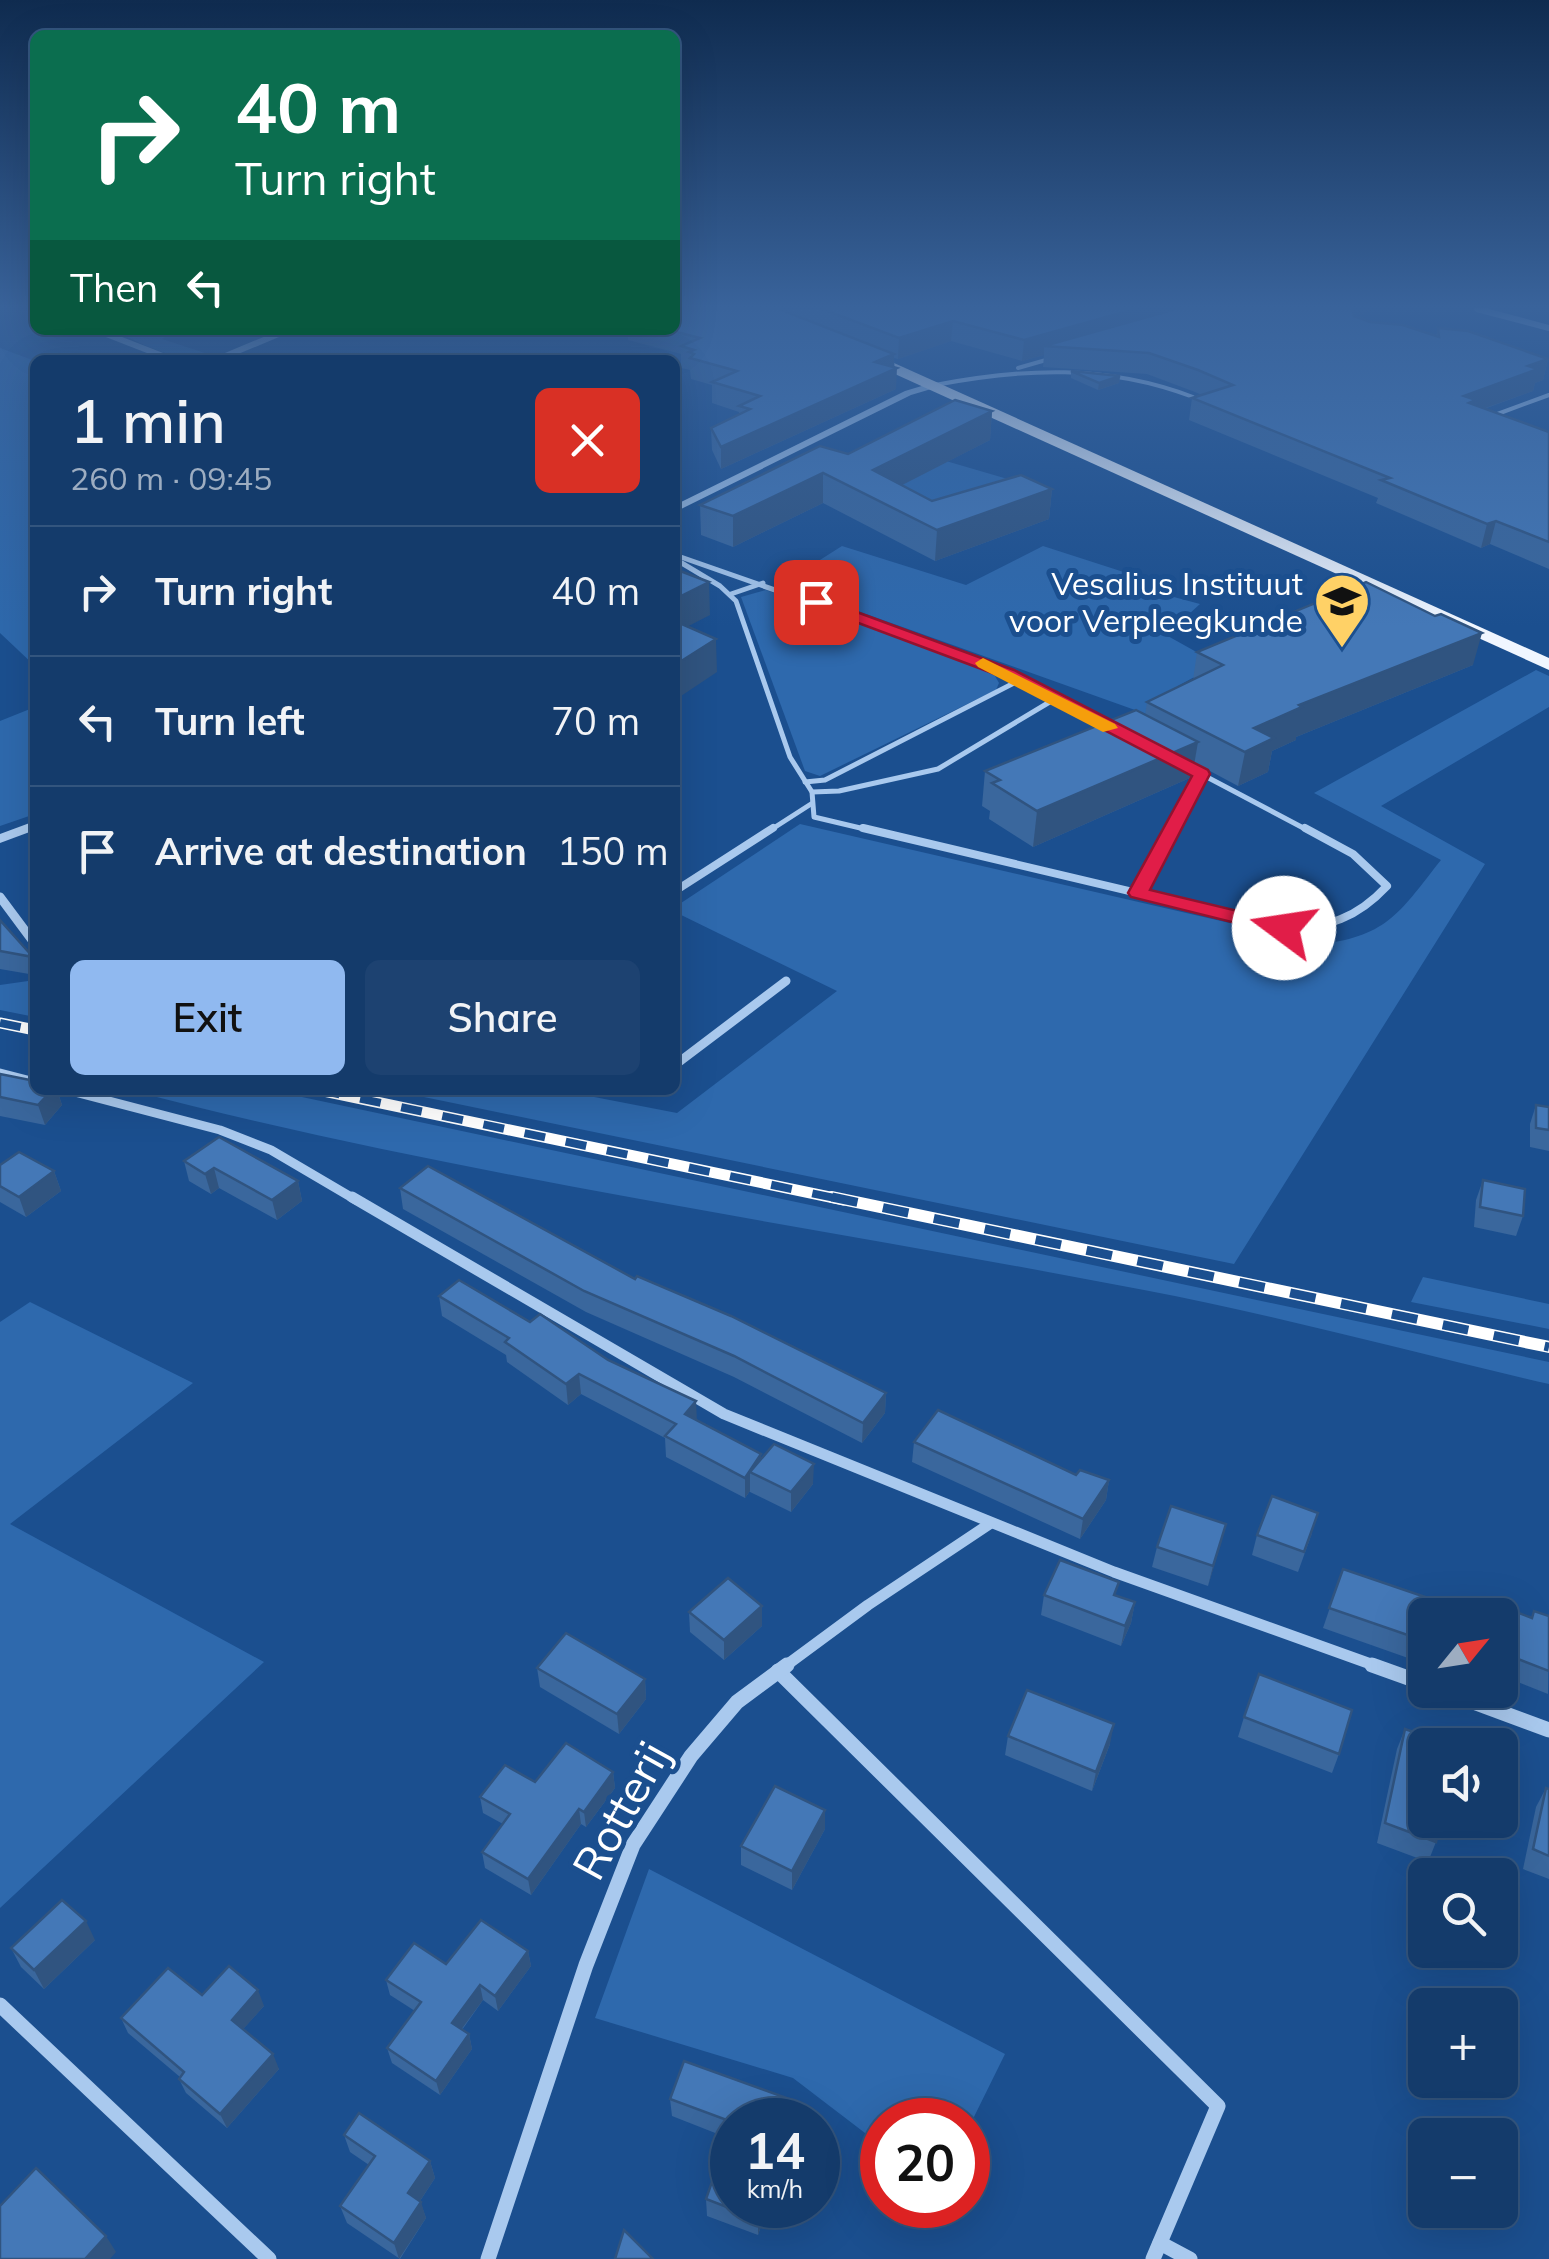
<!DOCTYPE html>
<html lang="en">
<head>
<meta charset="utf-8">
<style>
  body { margin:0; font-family:Mulish,sans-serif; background:#1d4271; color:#f1f3f6; height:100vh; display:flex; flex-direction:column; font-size:38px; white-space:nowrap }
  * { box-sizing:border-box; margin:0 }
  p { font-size:32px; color:#9dadc1 }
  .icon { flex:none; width:55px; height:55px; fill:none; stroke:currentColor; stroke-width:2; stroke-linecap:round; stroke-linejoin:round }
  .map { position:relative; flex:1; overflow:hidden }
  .panel { position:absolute; left:30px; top:355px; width:650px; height:740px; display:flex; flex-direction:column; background:#143b6b; border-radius:15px; box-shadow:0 10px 40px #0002,0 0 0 2px #33557e }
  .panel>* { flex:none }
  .top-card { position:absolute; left:30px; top:30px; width:650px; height:305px; border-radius:15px; box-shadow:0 10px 40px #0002,0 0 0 2px #33557e; background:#0b6e4f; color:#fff; overflow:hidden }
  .needle { width:65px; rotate:60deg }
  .buttons { position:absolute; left:1408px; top:1598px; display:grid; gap:20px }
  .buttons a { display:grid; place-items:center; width:110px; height:110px; border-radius:15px; background:#143b6b; box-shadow:0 10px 40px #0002,0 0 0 2px #33557e; font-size:50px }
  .speed { position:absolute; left:710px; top:2098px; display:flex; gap:20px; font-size:50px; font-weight:700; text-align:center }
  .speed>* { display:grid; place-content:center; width:130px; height:130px; border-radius:50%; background:#143b6b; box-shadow:0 10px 40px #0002,0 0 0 2px #33557e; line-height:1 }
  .speed small { font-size:25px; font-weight:400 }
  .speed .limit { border:15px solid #d22; background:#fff; color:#111 }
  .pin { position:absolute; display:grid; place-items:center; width:85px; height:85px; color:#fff; margin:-42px; border-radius:20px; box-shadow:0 5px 15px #0006 }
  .me { position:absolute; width:110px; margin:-55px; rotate:284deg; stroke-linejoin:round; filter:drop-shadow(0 0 8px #0008) }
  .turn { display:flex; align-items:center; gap:35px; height:210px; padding:0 40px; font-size:45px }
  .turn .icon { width:130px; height:130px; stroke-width:2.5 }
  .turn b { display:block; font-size:70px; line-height:85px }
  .then { display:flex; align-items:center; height:95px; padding:0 40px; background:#0003; gap:20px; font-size:38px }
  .round { display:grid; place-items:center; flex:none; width:105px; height:105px; border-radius:15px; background:#1d4271 }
  .overview { display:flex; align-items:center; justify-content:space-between; height:170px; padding:0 40px }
  h1 { font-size:60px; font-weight:600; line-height:75px }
  .action { display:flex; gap:20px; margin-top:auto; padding:20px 40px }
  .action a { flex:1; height:115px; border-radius:15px; background:#90b9f0; color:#111; font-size:40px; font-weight:600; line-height:115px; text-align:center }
  .action a+a { background:#1d4271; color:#f1f3f6 }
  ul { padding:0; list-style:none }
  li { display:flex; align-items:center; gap:30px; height:130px; padding:0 40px; border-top:2px solid #33557e }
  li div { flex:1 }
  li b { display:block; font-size:38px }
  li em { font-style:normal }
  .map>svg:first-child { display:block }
  .green { fill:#2e69ad }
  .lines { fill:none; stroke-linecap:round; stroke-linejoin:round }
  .service-far2 { stroke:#a9c9ee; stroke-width:4 }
  .service-far1 { stroke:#a9c9ee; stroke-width:5 }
  .service { stroke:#a9c9ee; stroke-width:8 }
  .minor-far3 { stroke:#a9c9ee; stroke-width:6 }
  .minor-far2 { stroke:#a9c9ee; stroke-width:9 }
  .minor-far1 { stroke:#a9c9ee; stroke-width:11 }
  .minor { stroke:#a9c9ee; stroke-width:15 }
  .tertiary { fill:#a9c9ee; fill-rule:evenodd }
  .primary { fill:#f0f6ff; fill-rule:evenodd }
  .rail-far1-casing { stroke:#fff; stroke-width:11 }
  .rail-casing { stroke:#fff; stroke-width:12 }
  .rail-far1 { stroke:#1b4f8f; stroke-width:8; stroke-dasharray:21; stroke-linecap:butt }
  .rail { stroke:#1b4f8f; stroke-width:9; stroke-dasharray:26; stroke-linecap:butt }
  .wall { fill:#3a679d }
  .shaded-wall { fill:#305480 }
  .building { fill:#4478b7; stroke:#305480; stroke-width:2.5 }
  .route { fill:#e11d48; stroke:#92132f; stroke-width:2.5 }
  .slow { fill:#f59e0b }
  .labels { text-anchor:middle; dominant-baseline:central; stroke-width:10; stroke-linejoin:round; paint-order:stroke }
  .far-poi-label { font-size:32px; fill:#fff; stroke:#1b4f8f; text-anchor:end }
  .near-street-label { font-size:45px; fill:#fff; stroke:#1b4f8f }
</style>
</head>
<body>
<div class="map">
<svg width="1549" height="2259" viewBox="0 0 1549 2259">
  <rect width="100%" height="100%" fill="#1b4f8f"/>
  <g class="green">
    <path d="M113 330H171L174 331 162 339 214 356C182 366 142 344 113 330Z"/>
    <polygon points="0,348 35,361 35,666 0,633"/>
    <polygon points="946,461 1011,480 1022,496 860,506"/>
    <polygon points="842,546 966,585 1043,546 1136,576 1129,585 1200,604 1166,635 1218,664 1178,686 1211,703 1149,715 782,584"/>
    <polygon points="766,590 980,668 995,676 999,683 996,690 820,776 805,771 741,597"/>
    <path d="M1536 670 1549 676V707L1381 806 1485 864 1234 1264 390 1090H558L677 1113 837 991 675 912V907L800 824 1321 944C1389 936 1401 910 1441 860L1314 793Z"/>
    <polygon points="35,707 35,814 0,826 0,721"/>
    <polygon points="35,980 35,1017 0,1010 0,985"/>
    <path d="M129 1090H269L1549 1362V1384C1414 1353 1280 1316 1144 1290 806 1225 464 1177 129 1090Z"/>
    <polygon points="1423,1277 1549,1304 1549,1329 1411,1302"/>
    <polygon points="30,1302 193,1383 10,1524 264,1662 0,1908 0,1322"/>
    <polygon points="649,1869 1005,2054 968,2129 968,2120 882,2120 882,2146 793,2078 595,2018"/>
  </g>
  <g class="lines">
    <g class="service-far2">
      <polyline points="1018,368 1053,358"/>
      <path d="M935 385C1025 368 1106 364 1193 397"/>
      <polyline points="1492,416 1549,395"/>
    </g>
    <g class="service-far1">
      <polyline points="675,555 980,662 1106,727"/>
      <polyline points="675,559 720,586 736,601 790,757 812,792 814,817 873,831"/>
      <polyline points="731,594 763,583"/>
      <polyline points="1186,766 1309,831"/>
      <polyline points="805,782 825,780 1018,681"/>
      <polyline points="812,792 839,791 938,769 1053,700"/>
      <polyline points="769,831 811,804"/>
      <polyline points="1171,831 1201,774"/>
    </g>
    <g class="service">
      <path d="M863 828 1285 928C1329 927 1356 919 1387 886L1353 854 1305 828"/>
      <polyline points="675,891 773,828"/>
      <polyline points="1138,893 1172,828"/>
    </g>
    <g class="minor-far3">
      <polyline points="1477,309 1549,328"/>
      <polyline points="96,330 173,360"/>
      <polyline points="216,360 288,330"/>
    </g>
    <g class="minor-far2">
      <polyline points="0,897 35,944"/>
      <polyline points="675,1065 786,981"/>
      <polyline points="0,1073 35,1082"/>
      <polyline points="67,1090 220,1130 271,1150 356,1200"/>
    </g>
    <g class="minor-far1">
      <polyline points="352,1197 724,1414 1114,1572 1379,1667"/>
      <polyline points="784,1667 868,1605 991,1523"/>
    </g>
    <g class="minor">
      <polyline points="1372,1665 1425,1684"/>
      <polyline points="778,1671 1218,2106 1153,2259"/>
      <polyline points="1441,1690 1549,1730"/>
      <polyline points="0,2005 269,2259"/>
      <polyline points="1160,2243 1190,2259"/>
      <polyline points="488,2259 586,1965 633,1845 691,1756 737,1702 787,1665"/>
    </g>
    <g class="tertiary">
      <polygon points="935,382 938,383 938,387 911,395 675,512 675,505 905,391"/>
      <polygon points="35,821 35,830 0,843 0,834"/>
    </g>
    <polygon class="primary" points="864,354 874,354 1549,658 1549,670 864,360"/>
    <g class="rail-far1-casing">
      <g id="rail-far1">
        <polyline points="0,1023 35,1030"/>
        <polyline points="319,1090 844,1200"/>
      </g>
    </g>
    <g class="rail-casing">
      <polyline id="rail" points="832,1197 1549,1347"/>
    </g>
    <use href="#rail-far1" class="rail-far1"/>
    <use href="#rail" class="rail"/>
  </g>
  <g class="wall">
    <polygon points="675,309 1352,309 1354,316 1370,322 1436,336 1438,328 1548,359 1543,380 1535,383 1533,391 1484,409 1549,432 1549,569 1490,544 1481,548 1376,503 1378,498 1189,420 1192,398 1202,395 1195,392 1147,374 1043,367 1044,355 1022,361 951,341 898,359 894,358 896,389 721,469 712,450 711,428 739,415 739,412 712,403 712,385 691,379 690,370 681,368 681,354 628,340 628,332 618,330 675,330"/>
    <polygon points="1071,371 1120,376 1119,383 1098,390 1071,378"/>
    <polygon points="992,411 990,440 901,485 932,501 1052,489 1049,519 935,561 823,503 733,547 701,535 700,505 848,454"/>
    <polygon points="1197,652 1473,665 1296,737 1296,740 1272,751 1268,772 1238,786 1195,763 1192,777 1033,847 989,819 990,811 982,806 985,771 1145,715 1147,702 1193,680"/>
    <polygon points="0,920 33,957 35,975 0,969"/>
    <polygon points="0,1074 35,1090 57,1090 62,1105 45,1125 0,1116"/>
    <polygon points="1536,1105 1549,1107 1549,1151 1530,1147 1530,1124"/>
    <polygon points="184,1161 298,1181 302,1201 277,1220 219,1188 211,1194 189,1181"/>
    <polygon points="0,1165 54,1171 61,1191 26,1217 0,1202"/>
    <polygon points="1483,1180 1523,1216 1516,1236 1474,1227 1476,1200"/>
    <polygon points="400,1188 635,1279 886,1393 885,1413 862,1443 734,1377 586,1312 403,1209"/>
    <polygon points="439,1296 697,1420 761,1458 813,1484 791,1512 750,1492 750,1491 745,1498 666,1457 665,1438 581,1394 568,1405 507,1362 506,1355 442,1316"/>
    <polygon points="914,1442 1076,1475 1109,1480 1106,1500 1080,1539 912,1462"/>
    <polygon points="1226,1524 1208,1586 1152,1567 1157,1547"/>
    <polygon points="1312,1533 1298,1572 1252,1555 1257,1535"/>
    <polygon points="1343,1569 1425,1615 1425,1664 1323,1628"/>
    <polygon points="1044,1595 1116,1596 1135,1602 1131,1623 1121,1646 1041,1615"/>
    <polygon points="1503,1607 1531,1617 1549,1616 1548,1694 1500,1675 1500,1615"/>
    <polygon points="689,1612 762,1626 724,1660 690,1632"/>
    <polygon points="537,1668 645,1679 646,1699 619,1734 540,1687"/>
    <polygon points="1244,1717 1339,1754 1332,1773 1238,1737"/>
    <polygon points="1405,1729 1436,1842 1428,1862 1377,1843 1397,1749"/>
    <polygon points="1008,1736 1110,1744 1092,1791 1005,1755"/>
    <polygon points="613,1772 615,1788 586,1827 581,1824 531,1895 485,1868 482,1852 503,1824 483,1813 480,1797 535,1782"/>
    <polygon points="1546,1788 1549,1789 1549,1879 1523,1869 1536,1807"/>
    <polygon points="825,1829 792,1890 741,1865 741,1846"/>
    <polygon points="95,1940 44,1989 21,1967 11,1948"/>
    <polygon points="528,1951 531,1966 498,2011 483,2000 462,2030 469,2034 472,2049 440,2095 392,2063 387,2048 415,2011 390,1995 386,1980 446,1964"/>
    <polygon points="202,1995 264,2006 243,2029 279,2069 227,2128 186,2093 179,2079 180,2077 128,2033 121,2018"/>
    <polygon points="670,2099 732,2120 732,2205 768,2205 758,2235 707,2216 706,2199 728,2138 672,2116"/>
    <polygon points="344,2135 430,2161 435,2178 420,2201 426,2218 400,2259 347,2223 340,2206 369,2165 350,2152"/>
  </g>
  <g class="shaded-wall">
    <polygon points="1135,309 1205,309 1044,346 1044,355 1022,361 1024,340"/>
    <polygon points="1360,309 1373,309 1359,315"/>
    <polygon points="953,321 951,341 898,359 899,338"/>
    <polygon points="894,354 894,369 897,368 896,389 721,469 721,447 875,362"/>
    <polygon points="1548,359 1543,380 1535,383 1533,391 1474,412 1464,396 1528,366"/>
    <polygon points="1120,376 1119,383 1098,390 1099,383"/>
    <polygon points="992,411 990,440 875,499 873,470"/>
    <polygon points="823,473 823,503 733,547 733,516"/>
    <polygon points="1052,489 1049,519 935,561 937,530"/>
    <polygon points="1496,521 1490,544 1481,548 1487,524"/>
    <polygon points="709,582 710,615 675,633 675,599"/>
    <polygon points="1482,633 1473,665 1296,737 1296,740 1272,751 1268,772 1238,786 1245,752 1254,728 1299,705"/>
    <polygon points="716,639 717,672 675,700 675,665"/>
    <polygon points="1198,742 1192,777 1033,847 1037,811"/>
    <polygon points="52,1090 57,1090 62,1105 45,1125 38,1105"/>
    <polygon points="214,1168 219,1188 211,1194 205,1174"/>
    <polygon points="54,1171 61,1191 26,1217 19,1197"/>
    <polygon points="298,1181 302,1201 277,1220 272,1200"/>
    <polygon points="579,1374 581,1394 568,1405 566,1384"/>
    <polygon points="886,1393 885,1413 862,1443 863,1423"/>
    <polygon points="696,1401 697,1422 685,1414"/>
    <polygon points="761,1454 762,1474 750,1472 750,1491 745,1498 745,1478"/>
    <polygon points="814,1464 813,1484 791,1512 791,1492"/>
    <polygon points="1109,1480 1106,1500 1080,1539 1083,1519"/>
    <polygon points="1226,1524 1221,1544 1208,1586 1213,1566"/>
    <polygon points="1135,1602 1131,1623 1121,1646 1125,1626"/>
    <polygon points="762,1606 762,1626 724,1660 724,1640"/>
    <polygon points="645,1679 646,1699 619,1734 617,1714"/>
    <polygon points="1114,1724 1110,1744 1092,1791 1096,1772"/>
    <polygon points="613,1772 615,1788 586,1827 584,1812"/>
    <polygon points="579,1809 581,1824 531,1895 528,1879"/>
    <polygon points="825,1810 825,1829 792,1890 792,1871"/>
    <polygon points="86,1921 95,1940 44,1989 34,1970"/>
    <polygon points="528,1951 531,1966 498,2011 495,1996"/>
    <polygon points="480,1985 483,2000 455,2038 452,2023"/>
    <polygon points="258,1990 264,2006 238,2035 232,2020"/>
    <polygon points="469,2034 472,2049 440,2095 436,2081"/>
    <polygon points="273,2054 279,2069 227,2128 220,2114"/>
    <polygon points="430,2161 435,2178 414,2210 408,2193"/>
    <polygon points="421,2202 426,2218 399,2259 394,2243"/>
    <polygon points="762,2205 768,2205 758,2235 758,2219"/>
    <polygon points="106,2236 116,2252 110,2259 85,2259"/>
  </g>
  <g class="building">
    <polygon points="675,309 779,309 894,354 875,362 897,368 721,447 711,428 750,409 739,406 760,396 712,382 737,371 690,358 694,354 689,352 694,350 681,346 700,338 669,330 675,330"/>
    <polygon points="822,309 1135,309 1024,340 953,321 899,338"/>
    <polygon points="1176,309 1352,309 1354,316 1370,322 1403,325 1439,337 1438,328 1468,331 1548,359 1528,366 1538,369 1464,396 1476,400 1469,403 1549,432 1549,542 1496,521 1487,524 1381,480 1390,478 1192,398 1233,385 1198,370 1149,353 1044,346"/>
    <polygon points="1071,371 1120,376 1099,383"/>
    <polygon points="955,400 992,411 873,470 932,501 1021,475 1052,489 937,530 823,473 733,516 700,505 820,446 848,454"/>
    <polygon points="675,569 709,582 675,599"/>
    <polygon points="1366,582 1435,616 1441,614 1482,633 1299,705 1302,707 1254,728 1274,738 1245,752 1147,702 1223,665 1197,652"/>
    <polygon points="675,621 716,639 675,665"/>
    <polygon points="1136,710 1198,742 1037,811 992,783 1000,780 985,771"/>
    <polygon points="0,920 33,957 0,951"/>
    <polygon points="0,1074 35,1081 35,1090 52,1090 38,1105 0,1097"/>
    <polygon points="1536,1105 1549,1107 1549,1130 1536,1128"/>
    <polygon points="219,1137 298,1181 272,1200 214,1168 205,1174 184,1161"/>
    <polygon points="19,1152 54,1171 19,1197 0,1186 0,1165"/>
    <polygon points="428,1166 635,1279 637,1276 731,1316 886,1393 863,1423 734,1356 584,1291 400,1188"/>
    <polygon points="1483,1180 1525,1189 1523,1216 1480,1207"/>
    <polygon points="459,1280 530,1322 540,1314 608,1360 696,1401 685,1414 761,1454 745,1478 665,1436 676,1424 579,1374 566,1384 505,1342 509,1338 439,1296"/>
    <polygon points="938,1410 1076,1475 1080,1470 1109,1480 1083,1519 914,1442"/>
    <polygon points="774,1444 814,1464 791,1492 750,1472"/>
    <polygon points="1272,1496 1318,1513 1304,1552 1257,1535"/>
    <polygon points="1171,1506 1226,1524 1213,1566 1157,1547"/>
    <polygon points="1060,1560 1119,1582 1114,1595 1135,1602 1125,1626 1044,1595"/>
    <polygon points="1343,1569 1478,1615 1425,1615 1425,1641 1329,1608"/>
    <polygon points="728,1578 762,1606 724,1640 689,1612"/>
    <polygon points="1503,1607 1532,1618 1534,1611 1549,1616 1549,1671 1500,1652 1500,1617"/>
    <polygon points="566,1633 645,1679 617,1714 537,1668"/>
    <polygon points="1259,1674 1352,1710 1339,1754 1244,1717"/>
    <polygon points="1027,1690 1114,1724 1096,1772 1008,1736"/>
    <polygon points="1405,1729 1450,1745 1425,1745 1425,1820 1441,1820 1436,1842 1385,1823"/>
    <polygon points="566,1743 613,1772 584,1812 579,1809 528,1879 482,1852 510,1814 480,1797 505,1765 535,1782"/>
    <polygon points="775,1786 825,1810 792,1871 741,1846"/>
    <polygon points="1546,1788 1549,1789 1549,1856 1533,1849"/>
    <polygon points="62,1900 86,1921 34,1970 11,1948"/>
    <polygon points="481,1920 528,1951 495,1996 480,1985 452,2023 469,2034 436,2081 387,2048 421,2002 386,1980 414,1943 446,1964"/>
    <polygon points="229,1966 258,1990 232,2020 273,2054 220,2114 179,2079 184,2072 121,2018 168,1968 202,1995"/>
    <polygon points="684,2061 803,2104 797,2120 732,2120 732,2122 670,2099"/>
    <polygon points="359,2113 430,2161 408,2193 421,2202 394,2243 340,2206 375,2156 344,2135"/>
    <polygon points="732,2124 732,2205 762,2205 758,2219 706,2199"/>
    <polygon points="36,2168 106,2236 85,2259 0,2259 0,2206"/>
    <polygon points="624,2230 653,2259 615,2259"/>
  </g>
  <linearGradient id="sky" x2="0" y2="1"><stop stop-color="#0f2b4f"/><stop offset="0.49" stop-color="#39639b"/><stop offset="1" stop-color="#39639b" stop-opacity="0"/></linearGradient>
  <rect width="1549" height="626" fill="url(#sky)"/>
  <polygon class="route" points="816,597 1014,670 1208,770 1210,774 1150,890 1292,924 1292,933 1284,935 1131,897 1128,893 1192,776 1003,677 810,605 808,602"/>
  <polygon class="slow" points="983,658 1115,724 1118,728 1103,732 978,667 975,663"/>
  <defs>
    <g id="university-pin" transform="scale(2.875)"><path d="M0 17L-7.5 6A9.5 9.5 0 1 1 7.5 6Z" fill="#ffd166" stroke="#1b4f8f"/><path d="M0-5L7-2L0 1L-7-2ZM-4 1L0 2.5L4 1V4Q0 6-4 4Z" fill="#111"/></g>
  </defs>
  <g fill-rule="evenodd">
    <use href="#university-pin" x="1342" y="601"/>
  </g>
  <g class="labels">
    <g class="far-poi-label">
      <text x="1303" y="583">Vesalius Instituut<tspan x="1303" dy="37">voor Verpleegkunde</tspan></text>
    </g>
    <g class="near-street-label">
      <text transform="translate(620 1810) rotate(-61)">Rotterij</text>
    </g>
  </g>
</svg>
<div class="buttons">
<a><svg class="needle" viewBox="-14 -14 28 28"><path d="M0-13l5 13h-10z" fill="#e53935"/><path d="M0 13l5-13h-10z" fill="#9dadc1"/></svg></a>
<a><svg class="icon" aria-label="sound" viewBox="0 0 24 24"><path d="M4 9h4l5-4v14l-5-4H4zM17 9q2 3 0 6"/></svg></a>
<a><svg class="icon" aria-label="search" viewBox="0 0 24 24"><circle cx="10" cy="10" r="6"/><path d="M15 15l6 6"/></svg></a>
<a>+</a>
<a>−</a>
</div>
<div class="speed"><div>14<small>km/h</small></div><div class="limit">20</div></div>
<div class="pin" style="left:816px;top:602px;background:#d93025"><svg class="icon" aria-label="arrive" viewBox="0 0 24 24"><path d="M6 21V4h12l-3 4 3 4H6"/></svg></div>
<svg class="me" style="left:1284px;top:928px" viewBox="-20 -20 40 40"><circle r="19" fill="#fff"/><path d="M0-13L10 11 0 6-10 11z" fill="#e11d48"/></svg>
<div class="top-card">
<div class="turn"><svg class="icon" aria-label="right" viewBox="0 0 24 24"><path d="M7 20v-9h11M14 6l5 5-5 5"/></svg><div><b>40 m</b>Turn right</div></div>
<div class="then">Then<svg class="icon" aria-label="left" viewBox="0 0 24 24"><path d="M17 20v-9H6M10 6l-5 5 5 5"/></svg></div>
</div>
<section class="panel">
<div class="overview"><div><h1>1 min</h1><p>260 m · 09:45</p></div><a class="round" style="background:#d93025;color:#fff"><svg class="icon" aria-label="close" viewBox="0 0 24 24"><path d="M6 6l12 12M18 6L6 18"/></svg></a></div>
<ul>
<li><svg class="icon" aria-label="right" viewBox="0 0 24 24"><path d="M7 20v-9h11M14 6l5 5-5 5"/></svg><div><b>Turn right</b></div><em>40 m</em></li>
<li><svg class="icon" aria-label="left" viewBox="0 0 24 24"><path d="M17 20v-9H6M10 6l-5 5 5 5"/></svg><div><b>Turn left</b></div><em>70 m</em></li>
<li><svg class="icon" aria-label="arrive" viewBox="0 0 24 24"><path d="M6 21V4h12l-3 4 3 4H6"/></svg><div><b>Arrive at destination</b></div><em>150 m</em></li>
</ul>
<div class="action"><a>Exit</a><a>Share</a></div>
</section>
</div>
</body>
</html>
